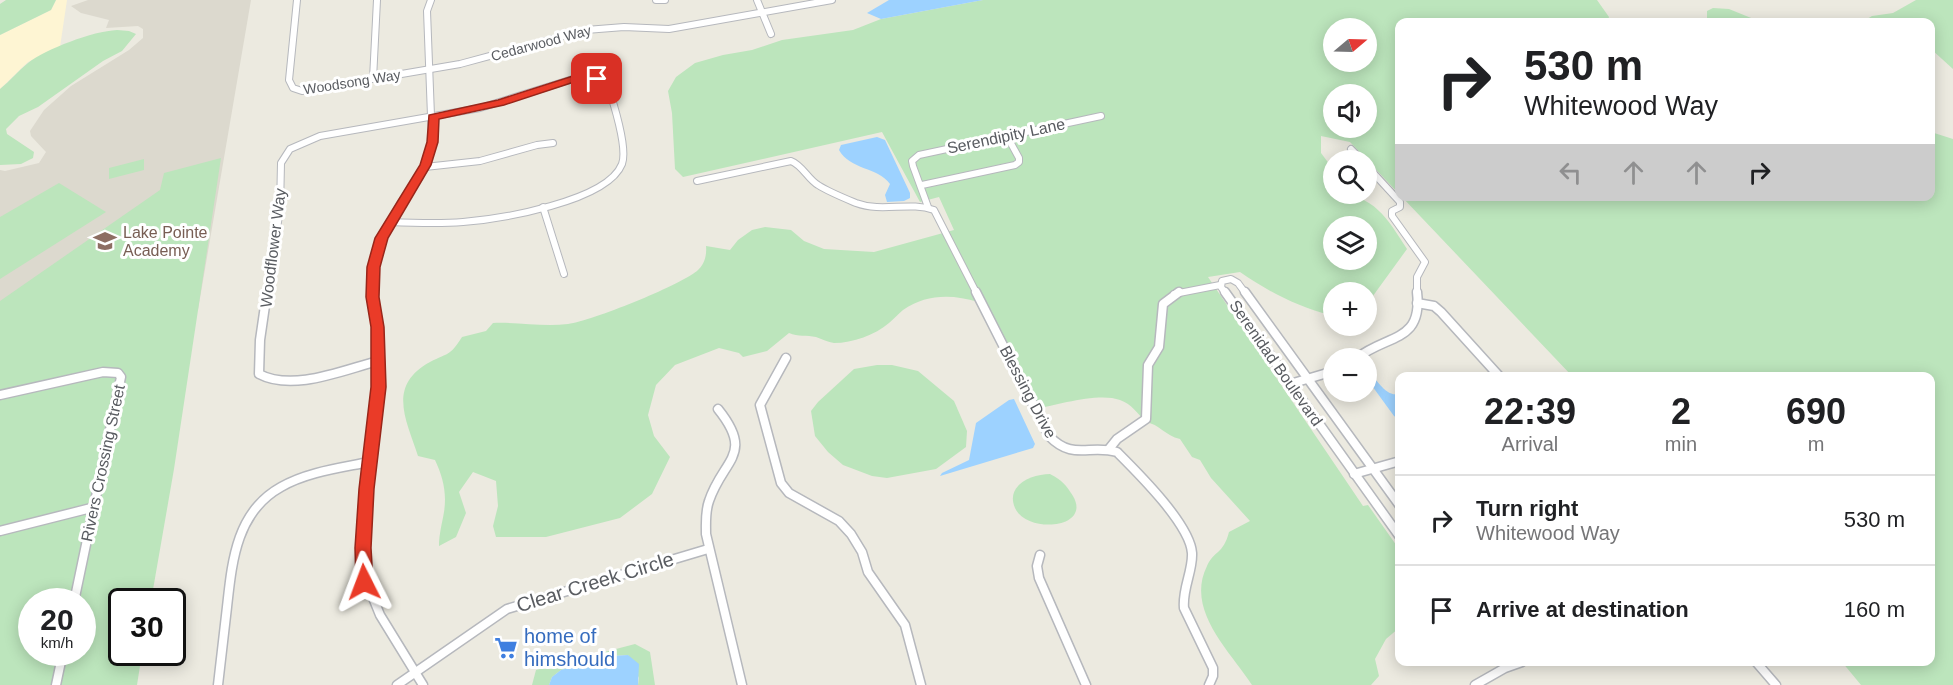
<!DOCTYPE html>
<html lang="en">
<head>
<meta charset="utf-8">
<style>
  body { margin:0; font-family:Helvetica,sans-serif; background:#f6f6f6; color:#202124; height:100vh; display:flex; flex-direction:column; font-size:22px; white-space:nowrap }
  * { box-sizing:border-box; margin:0 }
  p { font-size:20px; color:#757577 }
  .icon { flex:none; width:33px; height:33px; fill:none; stroke:currentColor; stroke-width:2; stroke-linecap:round; stroke-linejoin:round }
  .map { position:relative; flex:1; overflow:hidden }
  .drawer { position:absolute; left:1395px; top:372px; width:540px; height:294px; display:flex; flex-direction:column; background:#fff; border-radius:12px; box-shadow:0 3px 15px #0003 }
  .drawer>* { flex:none }
  .hud { position:absolute; left:1395px; top:18px; width:540px; height:183px; border-radius:12px; box-shadow:0 3px 15px #0003; background:#fff; color:#202124; overflow:hidden }
  .needle { width:39px; rotate:71deg }
  .controls { position:absolute; left:1323px; top:18px; display:grid; gap:12px }
  .controls a { display:grid; place-items:center; width:54px; height:54px; border-radius:50%; background:#fff; box-shadow:0 3px 15px #0003; font-size:30px }
  .speed { position:absolute; left:18px; top:588px; display:flex; gap:12px; font-size:30px; font-weight:700; text-align:center }
  .speed>* { display:grid; place-content:center; width:78px; height:78px; border-radius:50%; background:#fff; box-shadow:0 3px 15px #0003; line-height:1 }
  .speed small { font-size:15px; font-weight:400 }
  .speed .limit { border:3px solid #111; border-radius:9px; background:#fff; color:#111 }
  .pin { position:absolute; display:grid; place-items:center; width:51px; height:51px; color:#fff; margin:-26px; border-radius:12px; box-shadow:0 3px 9px #0006 }
  .me { position:absolute; width:66px; margin:-33px; rotate:357deg; stroke-linejoin:round; filter:drop-shadow(0 0 4px #0008) }
  .turn { display:flex; align-items:center; gap:21px; height:126px; padding:0 30px; font-size:27px }
  .turn .icon { width:78px; height:78px; stroke-width:2.5 }
  .turn b { display:block; font-size:42px; line-height:51px }
  .lanes { display:flex; align-items:center; height:57px; padding:0 30px; background:#0003; justify-content:center; gap:30px; direction:ltr }
  .lanes .off { opacity:.35 }
  .eta { display:flex; justify-content:space-evenly; align-items:center; height:102px; text-align:center }
  .eta b { font-size:36px; font-weight:700; line-height:42px }
  ul { padding:0; list-style:none }
  li { display:flex; align-items:center; gap:18px; height:90px; padding:0 30px; border-top:2px solid #e0e0e0 }
  li div { flex:1 }
  li b { display:block; font-size:22px }
  li em { font-style:normal }
  .map>svg:first-child { display:block }
  .commercial { fill:#fef5d3 }
  .education { fill:#dcd9ce }
  .green { fill:#bce5bc; fill-rule:evenodd }
  .water { fill:#9dd2ff }
  .lines { fill:none; stroke-linecap:round; stroke-linejoin:round }
  .street-far1-casing { stroke:#b6b8bd; stroke-width:8 }
  .street-casing { stroke:#b6b8bd; stroke-width:11 }
  .street-far1 { stroke:#fff; stroke-width:6 }
  .street { stroke:#fff; stroke-width:8 }
  .route { fill:#ea3b28; stroke:#98261a; stroke-width:1.5 }
  .labels { text-anchor:middle; dominant-baseline:central; stroke-width:6; stroke-linejoin:round; paint-order:stroke }
  .far-street-label { font-size:14px; fill:#595c61; stroke:#fff }
  .street-label { font-size:16px; fill:#595c61; stroke:#fff }
  .education-label { font-size:16px; fill:#785e54; stroke:#fff; text-anchor:start }
  .near-street-label { font-size:20px; fill:#595c61; stroke:#fff }
  .near-shop-label { font-size:20px; fill:#366cbe; stroke:#fff; text-anchor:start }
</style>
</head>
<body>
<div class="map">
<svg width="1953" height="685" viewBox="0 0 1953 685">
  <rect width="100%" height="100%" fill="#eceae0"/>
  <polygon class="commercial" points="56,0 67,0 60,47 28,62 0,89 0,35 51,10"/>
  <polygon class="education" points="88,0 251,0 198,310 0,353 0,170 5,171 39,163 46,152 31,136 30,131 44,110 71,86 129,50 143,38 143,29 138,26 106,28 109,20 81,13 71,6"/>
  <g class="green">
    <polygon points="6,0 56,0 51,10 0,35 0,4"/>
    <path d="M983 0H1597L1609 17 1607 22H1400L1399 194 1350 142 1321 136V153L1333 169 1334 194C1374 194 1387 218 1407 249L1370 300 1367 301 1366 292H1334L1333 314 1330 315C1296 306 1269 292 1240 272L1208 277 1363 506 1368 505 1399 549V628L1386 639 1375 659 1379 676 1371 685H1252C1230 651 1185 610 1207 566 1214 550 1223 555 1229 532L1250 521 1211 478 1200 460 1192 457 1180 439C1165 436 1160 424 1145 422 1138 413 1131 404 1120 400 1099 392 1057 405 1035 409L978 302C952 294 926 294 903 310 898 314 894 319 889 323 875 335 853 343 834 343 828 342 822 339 816 337 807 335 798 337 789 333L767 351 743 357 739 353 719 348 675 365 656 385 648 415 654 436 670 457 652 494 620 518 546 537H496L493 526 498 506 496 481 473 472 459 492 466 513 456 537 439 546C439 534 442 524 444 512 447 493 443 477 435 460L418 456C407 421 386 386 430 362 449 352 449 357 462 337L486 331 493 323C518 322 543 327 568 324 594 320 676 287 697 271 704 265 707 256 706 246L730 250 738 240 752 230 765 227 791 230 804 241 824 249 874 252 954 230 939 197 920 202 882 132 683 177 675 169 672 113 668 91 676 77 695 63 723 55 752 50 782 40 853 30 881 19ZM1334 28H1366V62H1334ZM1334 94H1366V128H1334ZM1334 226H1366V260H1334Z"/>
    <polygon points="1916,0 1953,0 1953,69 1931,49 1930,22 1871,22 1867,19 1872,16 1893,13"/>
    <polygon points="1713,8 1729,9 1761,22 1707,22 1707,11"/>
    <path d="M117 30 129 31 136 34 122 51 103 61 38 107 19 116 6 129 7 134 34 152 33 158 21 164 0 165V89C10 81 18 71 28 63 46 49 93 31 117 30Z"/>
    <polygon points="1931,132 1953,139 1953,685 1861,685 1842,662 1930,662 1930,376 1572,376 1402,197 1930,196"/>
    <path d="M221 158 174 469 151 601 122 602V652L142 653 137 685H0V301L160 190 164 173ZM32 602H82V652H32Z"/>
    <polygon points="144,159 144,170 109,179 109,168"/>
    <polygon points="59,183 106,212 0,279 0,217"/>
    <polygon points="877,365 892,365 918,371 954,401 967,431 966,447 936,469 887,478 872,476 843,465 828,452 815,436 811,411 818,402 854,369"/>
    <path d="M1050 474C1062 480 1066 485 1073 496 1092 529 1027 534 1015 508 1005 485 1032 474 1050 474Z"/>
    <polygon points="635,644 650,652 655,685 638,685 639,678 628,655 612,656 561,670 552,677 549,685 532,685 536,670"/>
  </g>
  <g class="water">
    <polygon points="889,0 983,0 881,19 867,13"/>
    <path d="M877 137 885 140 910 193V198L904 201 887 202 885 195 890 184C878 167 850 170 839 150L841 145Z"/>
    <path d="M1367 372C1378 378 1384 397 1399 394V419L1394 416 1367 379Z"/>
    <polygon points="1014,399 1035,444 1033,448 940,476 942,473 969,460 976,423 1009,400"/>
    <polygon points="628,655 639,664 638,685 549,685 552,677 561,670 612,656"/>
  </g>
  <g class="lines">
    <g class="street-far1-casing">
      <g id="street-far1">
        <polyline points="297,0 289,80 293,88 302,91 460,64 586,30 624,27 669,29 832,0"/>
        <polyline points="656,0 665,0"/>
        <polyline points="757,0 771,34"/>
        <polyline points="373,79 377,0"/>
        <polyline points="1351,149 1362,160"/>
        <polyline points="1366,165 1400,202 1400,207 1392,211 1392,216 1425,262 1417,277 1417,294"/>
        <polyline points="425,167 480,161 537,145 553,143"/>
        <path d="M697 181 791 161C802 165 808 179 818 185 829 192 844 198 856 203 883 213 909 201 934 210L977 294"/>
        <polyline points="922,185 1015,165 1019,162 1019,158 1007,136"/>
        <polyline points="543,207 564,274"/>
        <polyline points="928,207 913,166 912,161 919,155 1101,116"/>
        <path d="M267 294 280 209 281 163 290 149 320 136 480 108 576 78 597 79 607 84C613 101 628 148 622 164 607 202 499 219 463 222 439 224 414 223 390 222"/>
        <polyline points="372,294 374,267 381,238 401,202 420,177 432,142 427,11 431,0"/>
        <polyline points="1174,294 1220,285"/>
        <polyline points="1226,294 1221,287 1222,281 1231,279 1238,283 1246,294"/>
      </g>
    </g>
    <g class="street-casing">
      <g id="street">
        <path d="M267 292 260 340 259 374C293 392 343 370 378 361"/>
        <polyline points="372,292 377,327 378,387 366,489 363,573 380,615 423,685"/>
        <path d="M976 292 1049 436C1073 461 1089 444 1117 452 1137 472 1190 524 1192 553 1193 571 1182 589 1184 608L1213 668V676L1209 685"/>
        <polyline points="1225,292 1400,537"/>
        <polyline points="1245,292 1400,506"/>
        <polyline points="1417,303 1434,306 1441,312 1499,376"/>
        <polyline points="786,358 760,405 781,483 789,493 839,521 851,534 862,552 868,572 905,625 921,685"/>
        <path d="M1357 358C1387 334 1423 343 1417 292"/>
        <polyline points="1290,384 1334,371"/>
        <polyline points="0,395 103,372 118,373 121,377 74,602"/>
        <path d="M718 409C755 455 723 459 709 501 705 512 706 523 706 534L742 685"/>
        <polyline points="1109,449 1117,439 1146,419 1148,365 1159,347 1163,304 1179,292"/>
        <polyline points="1354,474 1400,461"/>
        <polyline points="0,531 95,507"/>
        <polyline points="1040,555 1037,566 1039,578 1086,685"/>
        <polyline points="1756,662 1776,685"/>
        <polyline points="56,685 63,652"/>
        <path d="M218 685C221 659 224 633 227 607 232 562 236 512 281 487 307 472 340 468 369 462"/>
        <polyline points="397,685 507,609 708,549"/>
        <polyline points="1475,685 1505,668 1522,662"/>
      </g>
    </g>
    <use href="#street-far1" class="street-far1"/>
    <use href="#street" class="street"/>
  </g>
  <polygon class="route" points="576,75 597,76 603,79 597,82 577,81 504,105 439,119 438,142 431,165 388,238 380,267 379,297 384,327 386,387 374,489 371,548 373,582 370,587 364,590 359,587 356,582 355,548 359,489 371,387 371,327 366,297 367,267 375,238 420,165 427,142 429,115 498,100"/>
  <defs>
    <g id="school-bare" transform="scale(1.8)"><path d="M0-5L7-2L0 1L-7-2ZM-4 1L0 2.5L4 1V4Q0 6-4 4Z" fill="#8d6e63" stroke="#fff" stroke-width="2.5" paint-order="stroke"/></g>
    <g id="supermarket-bare" transform="scale(1.8)"><path d="M-6-5.5h2.5l.6 2H6L4.5 2H-2.5L-4.4-4H-6ZM-1.5 3.2a1.3 1.3 0 1 0 .1 0ZM3 3.2a1.3 1.3 0 1 0 .1 0Z" fill="#3f7fe0" stroke="#fff" stroke-width="2.5" paint-order="stroke"/></g>
  </defs>
  <g fill-rule="evenodd">
    <use href="#school-bare" x="105" y="241"/>
    <use href="#supermarket-bare" x="506" y="648"/>
  </g>
  <g class="labels">
    <g class="far-street-label">
      <text transform="translate(541 43) rotate(-15)">Cedarwood Way</text>
      <text transform="translate(352 82) rotate(-9)">Woodsong Way</text>
    </g>
    <g class="street-label">
      <text transform="translate(1006 136) rotate(-12)">Serendipity Lane</text>
      <text transform="translate(273 248) rotate(-83)">Woodflower Way</text>
      <text transform="translate(1276 363) rotate(55)">Serenidad Boulevard</text>
      <text transform="translate(1028 392) rotate(62)">Blessing Drive</text>
      <text transform="translate(103 463) rotate(-78)">Rivers Crossing Street</text>
    </g>
    <g class="education-label">
      <text x="123" y="232">Lake Pointe<tspan x="123" dy="18">Academy</tspan></text>
    </g>
    <g class="near-street-label">
      <text transform="translate(595 582) rotate(-17)">Clear Creek Circle</text>
    </g>
    <g class="near-shop-label">
      <text x="524" y="636">home of<tspan x="524" dy="23">himshould</tspan></text>
    </g>
  </g>
</svg>
<div class="controls">
<a><svg class="needle" viewBox="-14 -14 28 28"><path d="M0-13l5 13h-10z" fill="#e53935"/><path d="M0 13l5-13h-10z" fill="#757577"/></svg></a>
<a><svg class="icon" aria-label="sound" viewBox="0 0 24 24"><path d="M4 9h4l5-4v14l-5-4H4zM17 9q2 3 0 6"/></svg></a>
<a><svg class="icon" aria-label="search" viewBox="0 0 24 24"><circle cx="10" cy="10" r="6"/><path d="M15 15l6 6"/></svg></a>
<a><svg class="icon" aria-label="layers" viewBox="0 0 24 24"><path d="M12 4l9 5-9 5-9-5zM3 14l9 5 9-5"/></svg></a>
<a>+</a>
<a>−</a>
</div>
<div class="speed"><div>20<small>km/h</small></div><div class="limit">30</div></div>
<div class="pin" style="left:597px;top:79px;background:#d93025"><svg class="icon" aria-label="arrive" viewBox="0 0 24 24"><path d="M6 21V4h12l-3 4 3 4H6"/></svg></div>
<svg class="me" style="left:364px;top:582px" viewBox="-20 -20 40 40"><path d="M0-17L14 15 0 8-14 15z" fill="#ea3b28" stroke="#fff" stroke-width="4"/></svg>
<div class="hud">
<div class="turn"><svg class="icon" aria-label="right" viewBox="0 0 24 24"><path d="M7 20v-9h11M14 6l5 5-5 5"/></svg><div><b>530 m</b>Whitewood Way</div></div>
<div class="lanes"><svg class="icon off" aria-label="left" viewBox="0 0 24 24"><path d="M17 20v-9H6M10 6l-5 5 5 5"/></svg><svg class="icon off" aria-label="ahead" viewBox="0 0 24 24"><path d="M12 20V5M6 11l6-6 6 6"/></svg><svg class="icon off" aria-label="ahead" viewBox="0 0 24 24"><path d="M12 20V5M6 11l6-6 6 6"/></svg><svg class="icon" aria-label="right" viewBox="0 0 24 24"><path d="M7 20v-9h11M14 6l5 5-5 5"/></svg></div>
</div>
<section class="drawer">
<div class="eta">
<div><b>22:39</b><p>Arrival</p></div>
<div><b>2</b><p>min</p></div>
<div><b>690</b><p>m</p></div>
</div>
<ul>
<li><svg class="icon" aria-label="right" viewBox="0 0 24 24"><path d="M7 20v-9h11M14 6l5 5-5 5"/></svg><div><b>Turn right</b><p>Whitewood Way</p></div><em>530 m</em></li>
<li><svg class="icon" aria-label="arrive" viewBox="0 0 24 24"><path d="M6 21V4h12l-3 4 3 4H6"/></svg><div><b>Arrive at destination</b></div><em>160 m</em></li>
</ul>
</section>
</div>
</body>
</html>
